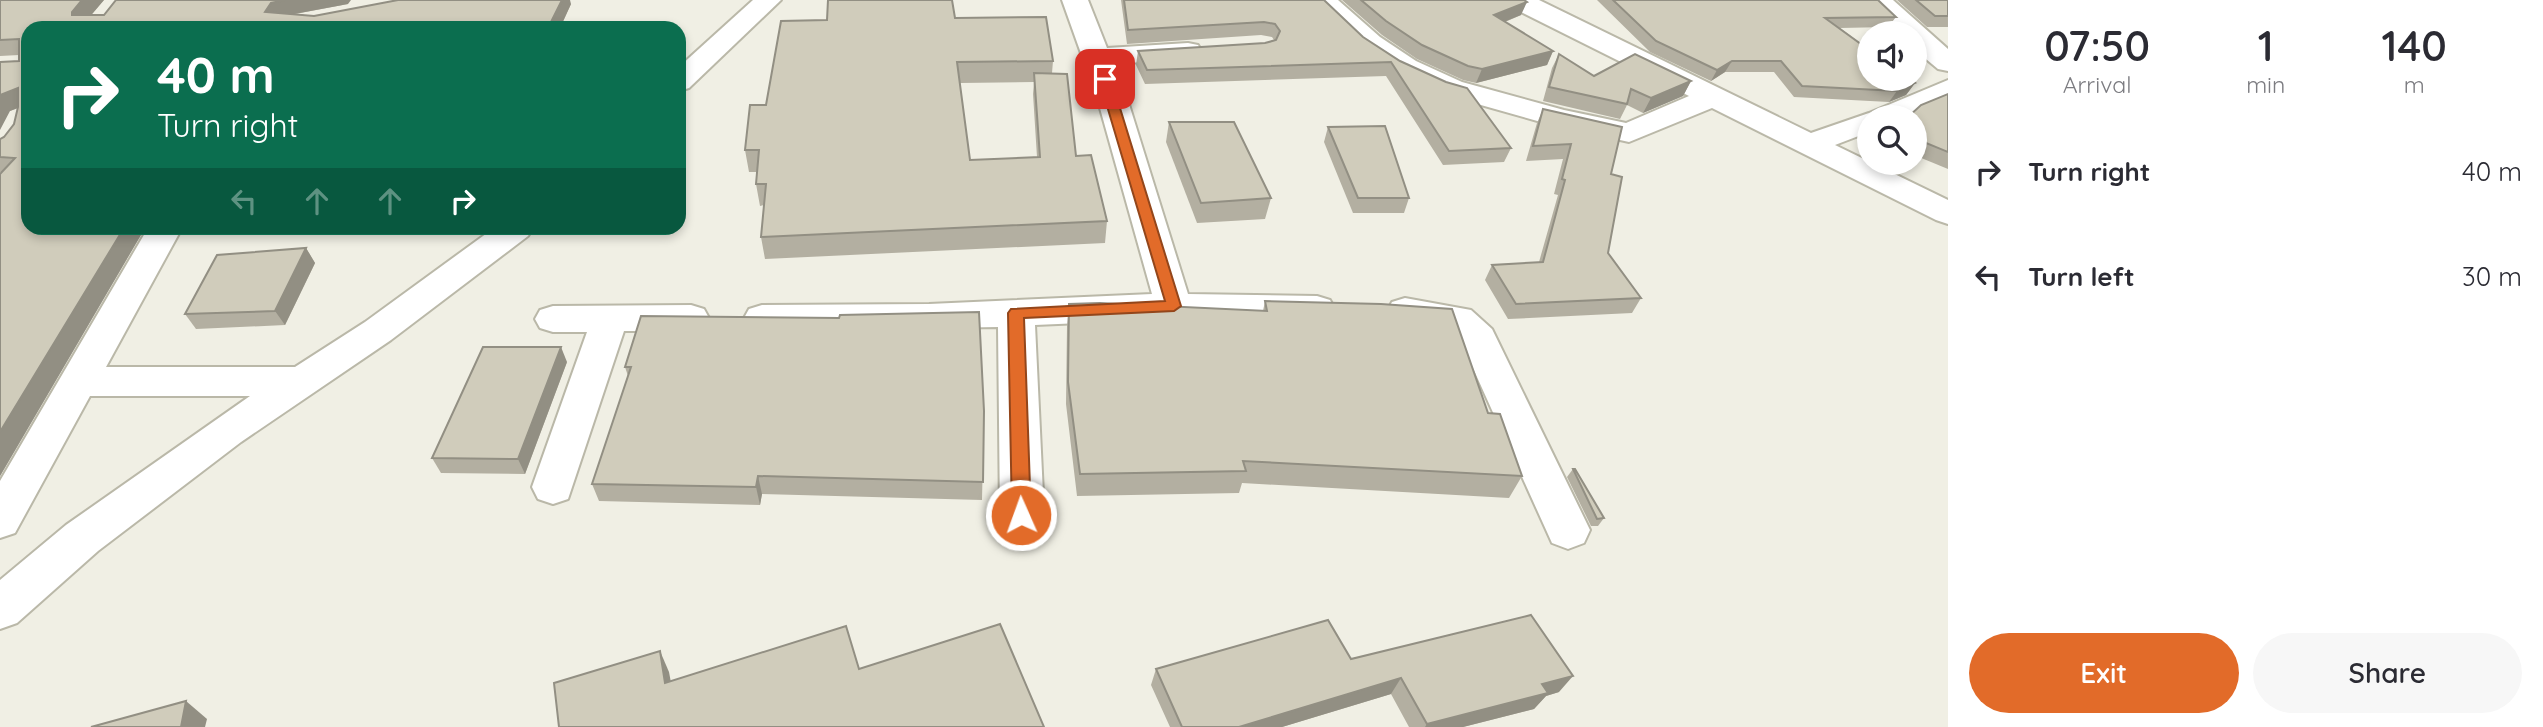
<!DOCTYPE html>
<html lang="en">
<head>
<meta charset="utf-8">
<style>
  body { margin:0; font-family:Quicksand,sans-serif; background:#f7f7f7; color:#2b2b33; height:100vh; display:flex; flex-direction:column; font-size:26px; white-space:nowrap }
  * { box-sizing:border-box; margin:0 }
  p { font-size:23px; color:#7c7c81 }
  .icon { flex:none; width:38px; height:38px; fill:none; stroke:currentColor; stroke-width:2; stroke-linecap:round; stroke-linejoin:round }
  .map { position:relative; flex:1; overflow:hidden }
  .panel { display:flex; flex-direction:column; background:#fff; width:595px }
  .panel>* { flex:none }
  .hud { position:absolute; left:21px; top:21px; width:665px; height:214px; border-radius:21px; box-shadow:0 4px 10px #0003; background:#0b6e4f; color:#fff; overflow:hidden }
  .controls { position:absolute; left:1857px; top:21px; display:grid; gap:14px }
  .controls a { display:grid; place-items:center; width:70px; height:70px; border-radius:50%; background:#fff; box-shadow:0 4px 10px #0003; font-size:35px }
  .pin { position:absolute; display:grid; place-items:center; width:60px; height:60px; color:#fff; margin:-30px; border-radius:14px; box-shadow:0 4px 10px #0006 }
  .me { position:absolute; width:77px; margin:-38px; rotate:358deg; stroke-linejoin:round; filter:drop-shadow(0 0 5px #0008) }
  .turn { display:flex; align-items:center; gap:24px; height:147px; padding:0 21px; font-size:32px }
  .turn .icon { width:91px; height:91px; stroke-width:2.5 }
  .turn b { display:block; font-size:49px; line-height:60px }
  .lanes { display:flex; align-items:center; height:66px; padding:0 21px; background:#0003; justify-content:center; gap:35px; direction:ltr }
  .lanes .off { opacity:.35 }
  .eta { display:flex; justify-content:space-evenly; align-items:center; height:119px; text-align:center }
  .eta b { font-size:42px; font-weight:600; line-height:49px }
  .action { display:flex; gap:14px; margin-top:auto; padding:14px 21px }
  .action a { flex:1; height:80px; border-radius:42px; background:#e26b29; color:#fff; font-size:28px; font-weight:600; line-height:80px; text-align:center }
  .action a+a { background:#f7f7f7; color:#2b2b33 }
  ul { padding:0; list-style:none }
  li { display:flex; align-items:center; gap:21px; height:105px; padding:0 21px }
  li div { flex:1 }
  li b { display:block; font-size:26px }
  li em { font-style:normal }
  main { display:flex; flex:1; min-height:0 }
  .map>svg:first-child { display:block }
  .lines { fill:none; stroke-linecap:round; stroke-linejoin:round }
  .minor-casing { stroke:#bab8a8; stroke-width:4 }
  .minor { fill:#fff; fill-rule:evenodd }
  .wall { fill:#b3afa1; fill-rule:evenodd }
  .shaded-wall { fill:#928f83 }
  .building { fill:#d0ccbb; stroke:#928f83; stroke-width:2 }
  .route { fill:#e26b29; stroke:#93461b; stroke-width:2 }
</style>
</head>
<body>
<main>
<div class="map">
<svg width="1948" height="727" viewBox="0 0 1948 727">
  <rect width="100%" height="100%" fill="#f0efe4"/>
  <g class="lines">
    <g class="minor-casing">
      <g id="minor">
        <polygon points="753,0 781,0 689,88 679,91 679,67"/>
        <polygon points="1062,0 1088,0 1107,48 1188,43 1198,45 1202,51 1198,57 1188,59 1113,64 1128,101 1188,294 1317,296 1330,300 1335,309 1330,318 1317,322 1174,319 1035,325 1044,515 1037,528 1022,533 1007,528 1000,515 998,327 762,331 749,327 744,318 749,309 762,305 929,304 1152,294 1098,101"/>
        <polygon points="1310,0 1338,0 1380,37 1416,61 1462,82 1564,110 1626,123 1689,96 1509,6 1505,0 1539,0 1811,133 1869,113 1948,80 1948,100 1906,117 1869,117 1869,132 1835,145 1948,200 1948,224 1936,220 1712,108 1629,142 1548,124 1442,94 1396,73 1360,49"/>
        <polygon points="1864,0 1893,0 1948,49 1948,71 1938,69 1914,49 1914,33 1898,33"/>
        <polygon points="148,228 182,228 106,367 295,367 365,322 494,228 533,228 528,236 391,340 241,442 98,551 17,623 0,629 0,580 66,525 250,396 90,396 15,533 0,538 0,481"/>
        <polygon points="1405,298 1471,310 1492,329 1590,530 1584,543 1568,549 1552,543 1463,346 1447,330 1392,320 1387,311 1392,302"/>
        <polygon points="691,305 704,309 709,318 704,327 691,331 624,331 568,499 553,504 538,499 532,487 587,332 553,332 540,328 535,319 540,310 553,306"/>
      </g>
    </g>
    <use href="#minor" class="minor"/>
  </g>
  <g class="wall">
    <polygon points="0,0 104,0 91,15 348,4 295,14 314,16 571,4 560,28 28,28 28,228 145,228 0,476 2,172 0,172 0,139 4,137 14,124 18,108 10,111 19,55 0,56"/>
    <polygon points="1121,0 1324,0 1363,37 1511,148 1504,162 1443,165 1386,76 1145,84 1136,65 1138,51 1265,43 1274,40 1272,37 1261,35 1127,44"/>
    <polygon points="1342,0 1524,0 1521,15 1505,22 1553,51 1547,65 1476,83 1463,80 1417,59 1382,35"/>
    <polygon points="1597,0 1878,0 1896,17 1888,27 1840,28 1915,83 1906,95 1889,102 1794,97 1774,72 1725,72 1711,81 1650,52"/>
    <polygon points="1897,0 1948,0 1948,27 1927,27"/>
    <path d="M955 18 1053 61 1052 73 1076 156 1107 221 1105 243 765 259 761 237 764 205 760 206 756 184 757 172H749L745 150 766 105ZM1034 82 1033 94 1037 157 970 160 960 83Z"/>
    <polygon points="1559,54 1594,76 1691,81 1683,96 1643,113 1627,105 1620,119 1543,101 1552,68"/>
    <polygon points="1948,94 1948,169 1914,155 1914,117"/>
    <polygon points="1543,109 1611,174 1608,253 1641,298 1632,313 1508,319 1485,280 1492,265 1539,262 1558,195 1554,194 1563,159 1526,161 1537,123"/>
    <polygon points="1169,122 1271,198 1265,219 1197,223 1166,142"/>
    <polygon points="1328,127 1409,198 1404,213 1353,213 1324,142"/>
    <polygon points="306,248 315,263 285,325 196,329 185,314"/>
    <polygon points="1265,301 1488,413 1522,476 1509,498 1242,483 1239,493 1077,496 1066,404 1067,326 1069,304 1263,311"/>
    <polygon points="641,316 984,411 982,500 762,494 760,505 599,501 592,484 628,376 625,367"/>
    <polygon points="567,362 525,474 441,473 432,458"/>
    <polygon points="1573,469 1604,518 1598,526 1591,526 1567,477"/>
    <polygon points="1351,659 1559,692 1546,696 1534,709 1463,727 1409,727 1391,694 1282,727 1170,727 1151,685 1156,669"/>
  </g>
  <g class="shaded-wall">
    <polygon points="82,0 104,0 82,26 72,15 72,12"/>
    <polygon points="285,0 351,0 348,4 278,17 265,12 271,3"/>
    <polygon points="562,0 570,0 571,4 560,28 548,28"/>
    <polygon points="1527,2 1521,15 1489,28 1494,15"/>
    <polygon points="1553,51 1547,65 1476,83 1482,69"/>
    <polygon points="1732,61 1725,72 1711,81 1717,70"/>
    <polygon points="1691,81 1683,96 1643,113 1651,98"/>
    <polygon points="1915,83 1906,95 1889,102 1897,91"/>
    <polygon points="18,88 28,104 10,111 0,130 0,95"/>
    <polygon points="124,228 145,228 0,476 0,432"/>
    <polygon points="306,248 315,263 285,325 275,311"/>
    <polygon points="561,347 567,362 525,474 518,459"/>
    <polygon points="758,476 762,494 760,505 756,487"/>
    <polygon points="660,651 669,672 675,704 665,683"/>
    <polygon points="1573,676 1559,692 1546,696 1534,709 1463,727 1425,727 1427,724 1542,684"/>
    <polygon points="1401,678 1391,694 1282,727 1239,727"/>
    <polygon points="186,701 207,719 205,727 181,727"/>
  </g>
  <g class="building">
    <polygon points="0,0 82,0 72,12 72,15 104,15 116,0 285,0 271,3 265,12 314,16 398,0 562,0 548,28 28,28 28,228 124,228 0,432 0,174 15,158 0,157 0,139 4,137 14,124 18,107 18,88 0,95 0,62 19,61 19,39 0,40"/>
    <polygon points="828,0 952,0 955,18 1046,17 1053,61 957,62 970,160 1040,157 1034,73 1067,74 1076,156 1091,155 1107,221 761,237 766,184 756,184 759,150 745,150 750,105 766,105 781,21 827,20"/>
    <polygon points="1124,0 1324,0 1363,37 1400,61 1446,82 1467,88 1511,148 1449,151 1391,62 1147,70 1138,51 1265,43 1276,40 1280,31 1275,24 1264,22 1128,30"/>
    <polygon points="1361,0 1524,0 1527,2 1494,15 1553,51 1482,69 1468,66 1422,45 1386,21"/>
    <polygon points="1613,0 1878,0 1896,17 1825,18 1869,50 1869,79 1908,79 1915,83 1897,91 1802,86 1781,61 1732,61 1717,70 1656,41"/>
    <polygon points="1916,0 1948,0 1948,16 1935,16"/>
    <polygon points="1559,54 1594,76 1635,54 1691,81 1651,98 1631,89 1627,104 1549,87"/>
    <polygon points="1948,94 1948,152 1914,138 1914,117 1908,117 1921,105"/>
    <polygon points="1543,109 1622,127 1611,174 1622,177 1608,253 1641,298 1516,304 1492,265 1543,262 1565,180 1562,179 1571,144 1533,146"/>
    <polygon points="1169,122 1234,122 1271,198 1201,203"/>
    <polygon points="1385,126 1409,198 1358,198 1328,127"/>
    <polygon points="306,248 275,311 185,314 217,255"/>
    <polygon points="1265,301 1381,304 1452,309 1488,413 1500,414 1522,476 1243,461 1246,471 1080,474 1068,382 1069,304 1100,303 1267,311"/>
    <polygon points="979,312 984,411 983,482 758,476 756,487 592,484 631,367 625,367 641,316 839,318 840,315"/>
    <polygon points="483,347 561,347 518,459 432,458"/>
    <polygon points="1573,469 1575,469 1604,518 1597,519"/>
    <polygon points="1531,615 1573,676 1542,684 1548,693 1427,724 1401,678 1239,727 1182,727 1156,669 1328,620 1351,659"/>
    <polygon points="1000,624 1044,727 559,727 554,683 660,651 665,683 846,626 859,669"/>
    <polygon points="186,701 181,727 91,727"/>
  </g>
  <polygon class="route" points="1105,75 1111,79 1181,306 1174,311 1024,318 1031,515 1028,520 1021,523 1015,520 1012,515 1008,313 1011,309 1165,301 1099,79"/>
</svg>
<div class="controls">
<a><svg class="icon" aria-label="sound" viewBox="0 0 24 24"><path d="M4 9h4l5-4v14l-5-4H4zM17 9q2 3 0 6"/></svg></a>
<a><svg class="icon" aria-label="search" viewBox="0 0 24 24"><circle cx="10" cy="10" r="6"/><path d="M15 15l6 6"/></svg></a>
</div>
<div class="pin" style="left:1105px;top:79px;background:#d93025"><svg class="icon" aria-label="arrive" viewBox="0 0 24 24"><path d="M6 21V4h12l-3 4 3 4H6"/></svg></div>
<svg class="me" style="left:1021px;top:515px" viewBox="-20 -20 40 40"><circle r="17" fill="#e26b29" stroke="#fff" stroke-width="3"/><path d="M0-11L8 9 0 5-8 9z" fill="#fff"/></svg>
<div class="hud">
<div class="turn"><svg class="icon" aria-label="right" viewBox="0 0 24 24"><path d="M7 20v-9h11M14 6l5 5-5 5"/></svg><div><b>40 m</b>Turn right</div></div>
<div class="lanes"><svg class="icon off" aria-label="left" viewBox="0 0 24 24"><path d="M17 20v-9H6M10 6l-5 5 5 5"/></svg><svg class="icon off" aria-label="ahead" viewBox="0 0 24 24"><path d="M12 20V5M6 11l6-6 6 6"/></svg><svg class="icon off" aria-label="ahead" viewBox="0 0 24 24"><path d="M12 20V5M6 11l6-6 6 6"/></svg><svg class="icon" aria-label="right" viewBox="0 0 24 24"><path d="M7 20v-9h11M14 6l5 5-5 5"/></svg></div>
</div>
</div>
<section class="panel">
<div class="eta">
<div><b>07:50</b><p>Arrival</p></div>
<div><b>1</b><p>min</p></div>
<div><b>140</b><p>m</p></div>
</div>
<ul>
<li><svg class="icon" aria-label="right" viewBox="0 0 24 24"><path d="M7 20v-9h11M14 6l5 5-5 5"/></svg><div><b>Turn right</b></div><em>40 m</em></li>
<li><svg class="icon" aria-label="left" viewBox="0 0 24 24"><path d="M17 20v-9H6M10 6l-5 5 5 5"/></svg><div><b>Turn left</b></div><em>30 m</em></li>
</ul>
<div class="action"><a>Exit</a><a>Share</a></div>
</section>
</main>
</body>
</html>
